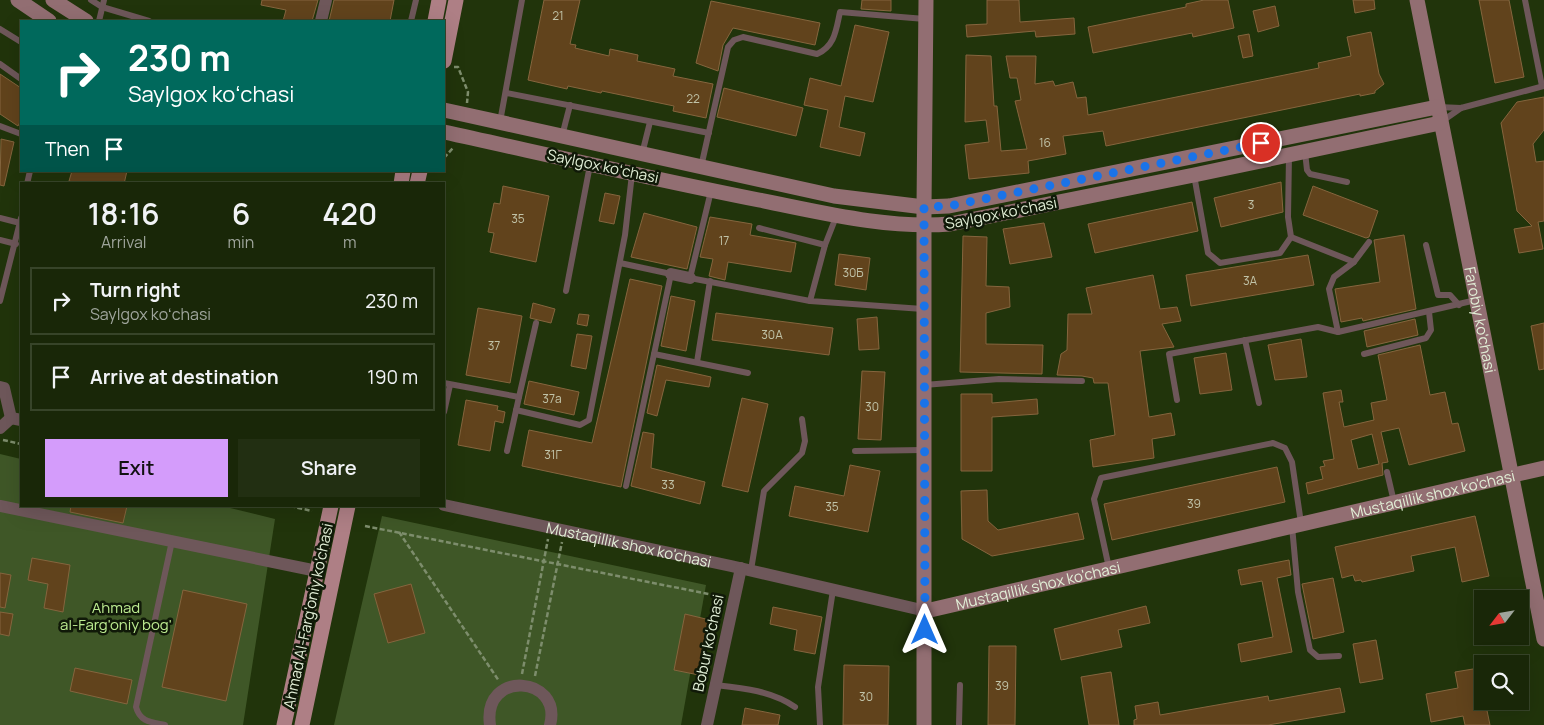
<!DOCTYPE html>
<html lang="en">
<head>
<meta charset="utf-8">
<style>
  body { margin:0; font-family:Manrope,sans-serif; background:#222f12; color:#f1f3f6; height:100vh; display:flex; flex-direction:column; font-size:19px; white-space:nowrap }
  * { box-sizing:border-box; margin:0 }
  p { font-size:16px; color:#9fa59c }
  .icon { flex:none; width:28px; height:28px; fill:none; stroke:currentColor; stroke-width:2; stroke-linecap:round; stroke-linejoin:round }
  .map { position:relative; flex:1; overflow:hidden }
  .side { position:absolute; left:20px; top:182px; width:425px; height:325px; display:flex; flex-direction:column; background:#192708; border-radius:0px; box-shadow:0 5px 20px #0002,0 0 0 1px #374429 }
  .side>* { flex:none }
  .hud { position:absolute; left:20px; top:20px; width:425px; height:152px; border-radius:0px; box-shadow:0 5px 20px #0002,0 0 0 1px #374429; background:#00695c; color:#fff; overflow:hidden }
  .needle { width:32px; rotate:239deg }
  .controls { position:absolute; left:1474px; top:590px; display:grid; gap:10px }
  .controls a { display:grid; place-items:center; width:55px; height:55px; border-radius:0px; background:#192708; box-shadow:0 5px 20px #0002,0 0 0 1px #374429; font-size:25px }
  .pin { position:absolute; display:grid; place-items:center; width:42px; height:42px; color:#fff; margin:-21px; border:2px solid #fff; border-radius:50%; box-shadow:0 1px 5px #0007 }
  .me { position:absolute; width:55px; margin:-28px; rotate:0deg; stroke-linejoin:round; filter:drop-shadow(0 0 4px #0008) }
  .turn { display:flex; align-items:center; gap:18px; height:105px; padding:0 25px; font-size:22px }
  .turn .icon { width:65px; height:65px; stroke-width:2.5 }
  .turn b { display:block; font-size:35px; line-height:42px }
  .then { display:flex; align-items:center; height:48px; padding:0 25px; background:#0003; gap:10px; font-size:19px }
  .eta { display:flex; justify-content:space-evenly; align-items:center; height:85px; text-align:center }
  .eta b { font-size:30px; font-weight:600; line-height:35px }
  .cta { display:flex; gap:10px; margin-top:auto; padding:10px 25px }
  .cta a { flex:1; height:58px; border-radius:0px; background:#d49cfb; color:#111; font-size:20px; font-weight:600; line-height:58px; text-align:center }
  .cta a+a { background:#222f12; color:#f1f3f6 }
  ul { padding:0; list-style:none }
  li { display:flex; align-items:center; gap:15px; height:68px; margin:0 10px 8px; padding:0 15px; border:2px solid #374429; border-radius:0px }
  li div { flex:1 }
  li b { display:block; font-size:19px }
  li em { font-style:normal }
  .map>svg:first-child { display:block }
  .green { fill:#3f5727 }
  .building { fill:#61431c; stroke:#85653e; fill-rule:evenodd }
  .lines { fill:none; stroke-linecap:round; stroke-linejoin:round }
  .path { stroke:#7d8d6c; stroke-width:2.5; stroke-dasharray:5 2.5; stroke-linecap:butt }
  .lane { stroke:#6e575a; stroke-width:6 }
  .street { stroke:#6e575a; stroke-width:12 }
  .secondary { stroke:#926e72; stroke-width:15 }
  .primary { stroke:#ae7f85; stroke-width:15 }
  .route { stroke:#1a73e8; stroke-width:9; stroke-dasharray:0 16.2 }
  .labels { text-anchor:middle; dominant-baseline:central; stroke-width:5; stroke-linejoin:round; paint-order:stroke }
  .number-label { font-size:12px; fill:#c1c3a8 }
  .street-label { font-size:15px; fill:#e1eed6; stroke:#101908 }
  .park-label { font-size:15px; fill:#bdec91; stroke:#101908 }
</style>
</head>
<body>
<div class="map">
<svg width="1544" height="725" viewBox="0 0 1544 725">
  <rect width="100%" height="100%" fill="#21340b"/>
  <g class="green">
    <polygon points="0,454 21,459 21,506 222,506 275,519 243,725 0,725"/>
    <polygon points="382,516 706,585 681,725 334,725"/>
  </g>
  <g class="building">
    <polygon points="262,0 318,0 312,21 283,21 286,10 261,5"/>
    <polygon points="334,0 394,0 390,21 329,21"/>
    <polygon points="544,0 580,0 570,44 576,45 575,48 609,56 610,49 638,55 637,61 675,69 673,76 713,84 706,118 673,111 674,106 602,91 601,93 568,86 567,89 528,80"/>
    <polygon points="862,0 891,0 891,11 861,9"/>
    <polygon points="987,0 1019,0 1020,22 1074,18 1075,34 1036,37 1035,31 967,37 966,25 987,24"/>
    <polygon points="1204,0 1228,0 1234,28 1193,37 1192,33 1093,53 1088,27 1186,7 1186,4"/>
    <polygon points="1353,0 1374,0 1375,9 1355,13"/>
    <polygon points="1479,0 1509,0 1524,77 1495,83"/>
    <polygon points="711,1 820,23 815,45 733,28 723,45 718,71 696,63"/>
    <polygon points="1275,6 1279,26 1258,32 1253,11"/>
    <polygon points="855,25 889,32 873,102 845,96 839,127 865,133 860,156 820,147 828,110 804,105 810,78 841,86"/>
    <polygon points="1371,32 1379,74 1384,84 1375,91 1375,93 1360,96 1360,94 1106,146 1103,131 1063,136 1066,154 1028,161 1029,173 969,179 965,145 989,142 986,120 965,122 966,55 991,56 994,106 997,106 1001,151 1027,149 1015,101 1021,100 1017,78 1010,78 1006,56 1036,56 1035,84 1053,81 1055,86 1073,82 1077,98 1086,97 1088,115 1319,68 1318,63 1351,56 1347,37"/>
    <polygon points="1249,34 1253,56 1243,58 1238,36"/>
    <polygon points="0,74 21,88 21,120 18,126 0,114"/>
    <polygon points="724,88 803,108 796,136 717,117"/>
    <polygon points="1544,97 1544,130 1533,144 1536,162 1544,161 1544,221 1538,222 1543,249 1519,253 1514,229 1532,226 1517,211 1501,123 1517,102"/>
    <polygon points="1,139 14,142 4,186 0,185"/>
    <polygon points="72,171 127,171 124,184 81,184 69,181"/>
    <polygon points="1281,182 1283,212 1221,227 1214,198"/>
    <polygon points="503,186 549,196 536,262 490,252 494,233 488,232 494,203 500,204"/>
    <polygon points="1313,186 1378,211 1369,237 1366,238 1303,215"/>
    <polygon points="605,193 620,196 614,224 599,221"/>
    <polygon points="1192,202 1198,231 1095,253 1088,224"/>
    <polygon points="644,213 697,227 687,269 631,257"/>
    <polygon points="710,217 752,224 750,235 796,243 791,272 728,262 725,280 709,276 713,259 700,257"/>
    <polygon points="1044,223 1052,257 1010,264 1003,229"/>
    <polygon points="1404,235 1416,309 1363,321 1362,318 1341,322 1335,289 1380,282 1374,240"/>
    <polygon points="963,236 987,237 986,286 1009,287 1010,307 986,313 986,344 1043,345 1042,374 960,372"/>
    <polygon points="839,254 870,258 866,290 835,285"/>
    <polygon points="1308,255 1314,285 1191,306 1186,275"/>
    <polygon points="1153,275 1160,309 1177,307 1181,321 1162,324 1174,347 1140,351 1149,417 1171,413 1175,435 1152,439 1154,458 1093,467 1090,440 1115,435 1108,383 1094,383 1093,378 1082,376 1057,375 1061,354 1067,350 1068,314 1092,314 1086,288"/>
    <polygon points="630,279 662,286 621,487 522,466 529,430 592,443"/>
    <polygon points="671,296 695,301 686,351 661,346"/>
    <polygon points="533,303 555,309 551,323 530,318"/>
    <polygon points="478,308 522,316 510,383 466,375"/>
    <polygon points="716,313 833,328 829,355 712,340"/>
    <polygon points="579,314 589,315 587,326 577,324"/>
    <polygon points="877,317 879,349 859,350 857,319"/>
    <polygon points="1415,319 1418,335 1367,347 1364,331"/>
    <polygon points="1544,323 1544,369 1539,370 1531,326"/>
    <polygon points="577,334 592,336 586,369 571,366"/>
    <polygon points="1301,339 1307,377 1275,380 1268,345"/>
    <path d="M1420 345 1430 395 1445 392 1452 424 1458 423 1465 451 1409 465 1399 428 1381 432 1388 462 1382 463 1383 475 1308 494 1306 483 1323 479 1320 467 1325 466 1323 461 1334 459 1323 393 1341 390 1343 402H1339L1344 427 1374 420 1371 403 1387 400 1378 355ZM1372 434 1379 464 1358 469 1351 440Z"/>
    <polygon points="1226,353 1232,390 1200,394 1194,358"/>
    <polygon points="657,365 711,377 709,387 666,380 657,416 647,413"/>
    <polygon points="862,371 885,372 881,440 858,439"/>
    <polygon points="529,381 579,392 574,415 524,404"/>
    <polygon points="961,394 992,394 992,403 1037,399 1038,414 992,417 992,471 961,471"/>
    <polygon points="742,398 768,404 748,492 722,486"/>
    <polygon points="466,400 498,406 497,410 505,412 503,423 495,421 490,451 458,445"/>
    <polygon points="643,432 654,434 651,468 705,482 700,504 631,486"/>
    <polygon points="850,465 880,471 868,532 789,516 795,486 844,496"/>
    <polygon points="1277,467 1285,502 1112,540 1104,504"/>
    <polygon points="987,490 988,521 998,530 1078,513 1084,539 992,556 962,539 961,491"/>
    <polygon points="71,506 127,506 123,523 70,512"/>
    <polygon points="1475,516 1489,576 1462,582 1455,547 1411,556 1414,571 1362,582 1361,580 1355,581 1353,575 1342,578 1335,547"/>
    <polygon points="32,558 70,565 63,612 44,608 48,584 28,580"/>
    <polygon points="1289,560 1291,575 1277,578 1292,652 1241,662 1238,644 1273,637 1262,581 1241,585 1238,570"/>
    <polygon points="0,573 11,575 5,608 0,607"/>
    <polygon points="1333,578 1344,632 1313,639 1302,584"/>
    <polygon points="411,584 425,633 388,643 374,594"/>
    <polygon points="183,590 247,604 226,701 162,687"/>
    <polygon points="1146,606 1150,623 1118,630 1122,647 1061,660 1054,629"/>
    <polygon points="773,607 822,617 815,654 794,650 797,630 770,624"/>
    <polygon points="0,612 13,614 9,636 0,634"/>
    <polygon points="685,614 710,620 699,675 674,670"/>
    <polygon points="1376,640 1383,679 1360,683 1353,644"/>
    <polygon points="989,646 1016,646 1015,725 988,725"/>
    <polygon points="844,665 889,666 888,725 843,725"/>
    <polygon points="75,668 132,680 127,704 70,691"/>
    <polygon points="1479,668 1482,701 1485,701 1490,725 1465,725 1463,716 1431,722 1426,694 1458,688 1455,672"/>
    <polygon points="1111,672 1119,725 1089,725 1081,677"/>
    <polygon points="1340,688 1345,712 1268,725 1134,725 1134,720 1137,719 1135,706 1158,702 1160,715 1268,696 1269,701"/>
    <polygon points="745,708 780,715 778,725 742,725"/>
  </g>
  <g class="lines">
    <g class="path">
      <polyline points="454,67 458,67 468,92 467,103"/>
      <polyline points="444,158 453,148"/>
      <polyline points="3,440 21,444"/>
      <polyline points="290,506 312,511"/>
      <polyline points="365,526 724,597"/>
      <polyline points="399,532 499,681"/>
      <polyline points="522,674 548,539"/>
      <polyline points="535,676 562,542"/>
    </g>
    <g class="lane">
      <polyline points="91,0 102,7 149,21"/>
      <polyline points="1525,0 1542,86"/>
      <polyline points="99,21 104,0"/>
      <polyline points="411,21 416,0"/>
      <polyline points="0,29 21,42"/>
      <polyline points="0,64 21,79"/>
      <polyline points="507,93 709,133"/>
      <polyline points="1438,107 1461,108 1544,86"/>
      <polyline points="500,122 522,0"/>
      <polyline points="1441,122 1461,108"/>
      <polyline points="0,126 21,134"/>
      <polyline points="562,136 570,105"/>
      <polyline points="1305,152 1307,170 1310,174 1347,182"/>
      <polyline points="642,154 650,122"/>
      <path d="M701 167 728 47 734 40 743 37 817 54C835 46 836 30 840 12L925 19"/>
      <polyline points="1194,175 1208,253 1220,263 1280,253 1291,237 1288,217 1289,156"/>
      <polyline points="27,184 30,171"/>
      <polyline points="711,191 690,278 810,301"/>
      <polyline points="0,218 20,223"/>
      <polyline points="759,228 825,245 836,217"/>
      <polyline points="1291,237 1354,262"/>
      <polyline points="0,240 16,244"/>
      <polyline points="825,245 810,301 923,309"/>
      <polyline points="1426,245 1438,295 1450,295 1459,305"/>
      <polyline points="620,263 671,274 626,486"/>
      <polyline points="566,291 590,165"/>
      <polyline points="0,301 21,218"/>
      <polyline points="1338,332 1329,289 1334,277 1354,262 1369,242"/>
      <polyline points="1245,340 1259,403"/>
      <polyline points="654,354 748,373"/>
      <polyline points="1364,354 1426,338 1431,330 1429,312"/>
      <polyline points="697,362 710,281"/>
      <polyline points="444,383 519,397 507,451"/>
      <polyline points="924,385 999,379 1082,381"/>
      <polyline points="519,397 536,323"/>
      <polyline points="1177,400 1169,354 1318,327 1338,332 1476,300"/>
      <polyline points="516,410 580,425 589,420 625,235 632,174"/>
      <polyline points="444,412 450,385"/>
      <polyline points="855,451 923,450"/>
      <polyline points="1387,472 1394,502"/>
      <polyline points="1292,526 1298,592 1310,650 1318,657 1339,656"/>
      <polyline points="1109,568 1094,499 1101,478 1273,443 1285,448 1292,462 1301,523"/>
      <polyline points="751,570 764,491 802,453 805,441 802,419"/>
      <path d="M716 685C743 688 772 691 795 707"/>
      <path d="M165 725C151 722 140 722 136 707L172 541"/>
      <polyline points="820,725 818,687 833,590"/>
      <polyline points="959,725 960,685"/>
    </g>
    <g class="street">
      <polyline points="321,21 326,0"/>
      <polyline points="671,274 690,278"/>
      <polyline points="0,387 4,388 11,418 21,420"/>
      <polyline points="0,428 11,418"/>
      <path id="s1" d="M444 505 731 566 926 611"/>
      <polyline points="0,506 317,571"/>
      <path d="M490 725C482 669 563 676 550 725"/>
      <polyline points="707,725 741,568"/>
    </g>
    <g class="secondary">
      <polyline points="18,0 49,21"/>
      <polyline points="53,0 86,21"/>
      <path id="s2" d="M1417 0 1544 639"/>
      <polyline points="444,110 834,196 924,207 949,206 1437,107"/>
      <path d="M444 132C549 155 653 179 759 200 820 212 886 229 950 224L1194 175 1440 123"/>
      <path id="s3" d="M926 611 1544 468"/>
      <polyline points="924,725 924,207 926,0"/>
    </g>
    <g class="primary">
      <polyline points="435,21 439,0"/>
      <polyline points="444,61 456,0"/>
      <polyline points="401,184 403,171"/>
      <polyline points="417,184 420,171"/>
      <polyline points="284,725 331,506"/>
      <polyline points="302,725 348,506"/>
    </g>
  </g>
  <g class="lines">
    <polyline class="route" points="925,630 924,207 949,206 1261,143"/>
  </g>
  <g class="labels">
    <g class="number-label">
      <text x="558" y="15">21</text>
      <text x="693" y="98">22</text>
      <text x="1045" y="142">16</text>
      <text x="1251" y="204">3</text>
      <text x="518" y="218">35</text>
      <text x="724" y="240">17</text>
      <text x="853" y="272">30Б</text>
      <text x="1250" y="280">3А</text>
      <text x="772" y="334">30А</text>
      <text x="494" y="345">37</text>
      <text x="552" y="398">37а</text>
      <text x="872" y="406">30</text>
      <text x="553" y="454">31Г</text>
      <text x="668" y="484">33</text>
      <text x="1194" y="503">39</text>
      <text x="832" y="506">35</text>
      <text x="1002" y="685">39</text>
      <text x="866" y="696">30</text>
    </g>
    <g class="street-label">
      <text transform="translate(603 166) rotate(12)">Saylgox koʻchasi</text>
      <text transform="translate(1001 213) rotate(-11)">Saylgox koʻchasi</text>
      <text stroke="none"><textPath href="#s2" startOffset="326">Farobiy ko'chasi</textPath></text>
      <text stroke="none"><textPath href="#s3" startOffset="520">Mustaqillik shox ko'chasi</textPath></text>
      <text stroke="none"><textPath href="#s1" startOffset="189">Mustaqillik shox ko'chasi</textPath></text>
      <text stroke="none"><textPath href="#s3" startOffset="115">Mustaqillik shox ko'chasi</textPath></text>
      <text transform="translate(308 616) rotate(-78)">Ahmad Al-Farg'oniy ko'chasi</text>
      <text transform="translate(708 643) rotate(-78)">Bobur ko'chasi</text>
    </g>
    <g class="park-label">
      <text x="116" y="607">Ahmad<tspan x="116" dy="17">al-Farg'oniy bog'</tspan></text>
    </g>
  </g>
</svg>
<div class="controls">
<a><svg class="needle" viewBox="-14 -14 28 28"><path d="M0-13l5 13h-10z" fill="#e53935"/><path d="M0 13l5-13h-10z" fill="#9fa59c"/></svg></a>
<a><svg class="icon" aria-label="search" viewBox="0 0 24 24"><circle cx="10" cy="10" r="6"/><path d="M15 15l6 6"/></svg></a>
</div>
<div class="pin" style="left:1261px;top:143px;background:#d93025"><svg class="icon" aria-label="arrive" viewBox="0 0 24 24"><path d="M6 21V4h12l-3 4 3 4H6"/></svg></div>
<svg class="me" style="left:925px;top:630px" viewBox="-20 -20 40 40"><path d="M0-17L14 15 0 8-14 15z" fill="#1a73e8" stroke="#fff" stroke-width="4"/></svg>
<div class="hud">
<div class="turn"><svg class="icon" aria-label="right" viewBox="0 0 24 24"><path d="M7 20v-9h11M14 6l5 5-5 5"/></svg><div><b>230 m</b>Saylgox koʻchasi</div></div>
<div class="then">Then<svg class="icon" aria-label="arrive" viewBox="0 0 24 24"><path d="M6 21V4h12l-3 4 3 4H6"/></svg></div>
</div>
<section class="side">
<div class="eta">
<div><b>18:16</b><p>Arrival</p></div>
<div><b>6</b><p>min</p></div>
<div><b>420</b><p>m</p></div>
</div>
<ul>
<li><svg class="icon" aria-label="right" viewBox="0 0 24 24"><path d="M7 20v-9h11M14 6l5 5-5 5"/></svg><div><b>Turn right</b><p>Saylgox koʻchasi</p></div><em>230 m</em></li>
<li><svg class="icon" aria-label="arrive" viewBox="0 0 24 24"><path d="M6 21V4h12l-3 4 3 4H6"/></svg><div><b>Arrive at destination</b></div><em>190 m</em></li>
</ul>
<div class="cta"><a>Exit</a><a>Share</a></div>
</section>
</div>
</body>
</html>
